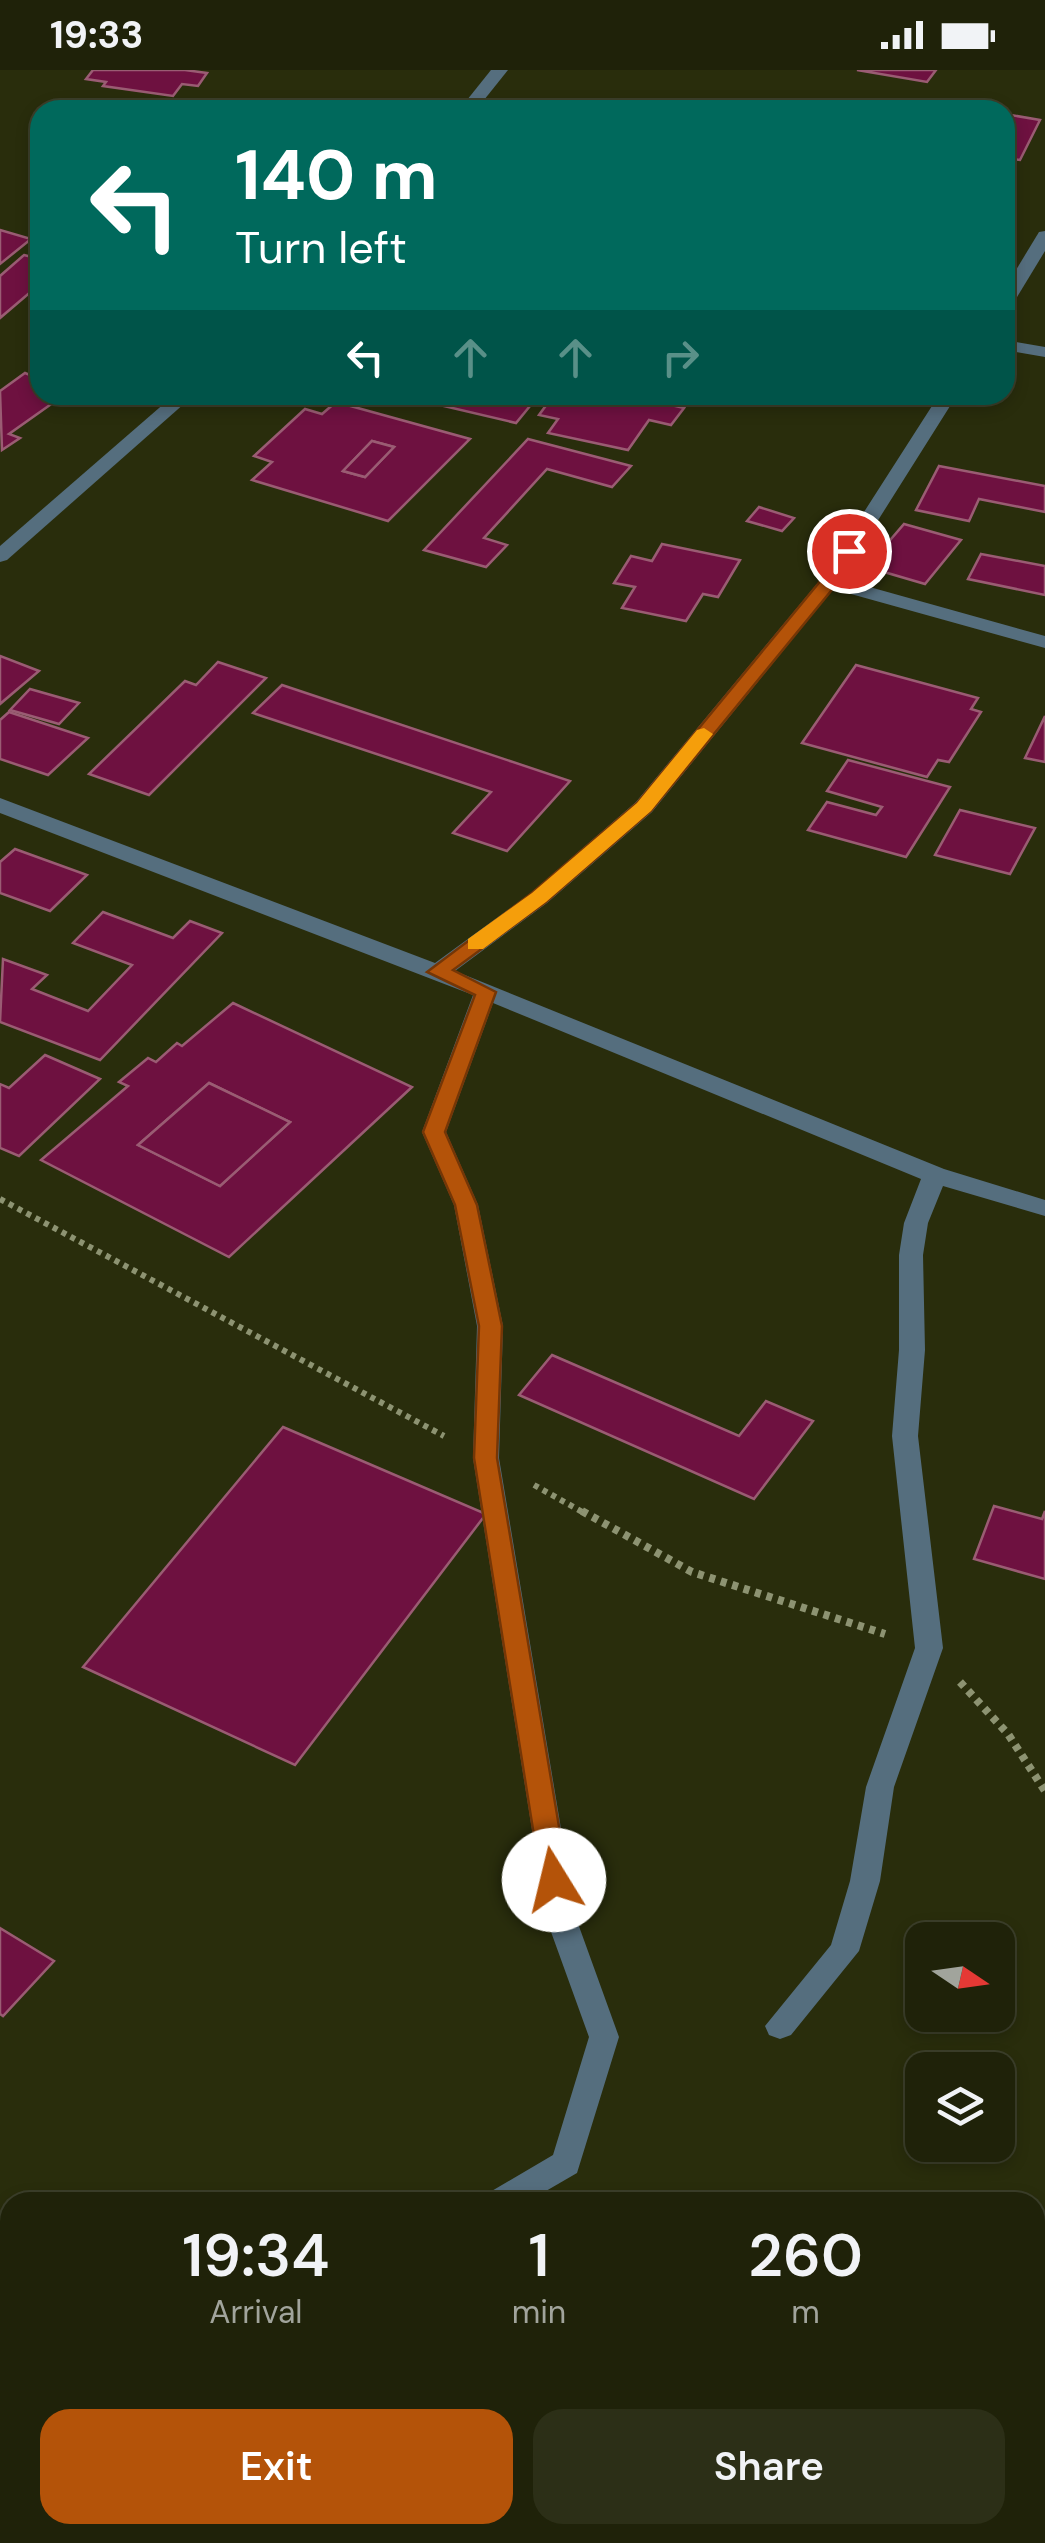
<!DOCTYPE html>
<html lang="en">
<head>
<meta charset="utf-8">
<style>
  body { margin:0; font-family:"DM Sans",sans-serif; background:#2c2f17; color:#f1f3f6; height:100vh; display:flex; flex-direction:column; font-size:38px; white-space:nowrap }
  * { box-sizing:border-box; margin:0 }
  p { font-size:32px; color:#a1a49c }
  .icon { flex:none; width:55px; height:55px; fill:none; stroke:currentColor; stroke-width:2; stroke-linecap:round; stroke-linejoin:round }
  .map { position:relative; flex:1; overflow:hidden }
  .panel { position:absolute; left:0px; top:2122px; width:1045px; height:352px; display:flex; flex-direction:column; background:#1f2209; border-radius:30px 30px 0 0; box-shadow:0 5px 15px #0003,0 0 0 2px #3c3f2a }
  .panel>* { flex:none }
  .guide { position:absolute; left:30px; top:30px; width:985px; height:305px; border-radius:30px; box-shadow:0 5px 15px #0003,0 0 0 2px #3c3f2a; background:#00695c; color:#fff; overflow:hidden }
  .needle { width:65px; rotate:103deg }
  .tools { position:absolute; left:905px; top:1852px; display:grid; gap:20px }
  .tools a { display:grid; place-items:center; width:110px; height:110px; border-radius:20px; background:#1f2209; box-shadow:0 5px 15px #0003,0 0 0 2px #3c3f2a; font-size:50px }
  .pin { position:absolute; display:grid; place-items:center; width:85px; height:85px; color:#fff; margin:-42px; border:5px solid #fff; border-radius:50%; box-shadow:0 2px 10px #0007 }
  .me { position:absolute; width:110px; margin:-55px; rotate:351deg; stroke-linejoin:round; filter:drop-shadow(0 0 8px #0008) }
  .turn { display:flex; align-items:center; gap:35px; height:210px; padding:0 40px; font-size:45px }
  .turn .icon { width:130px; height:130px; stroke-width:2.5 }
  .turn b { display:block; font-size:70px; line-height:85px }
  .lanes { display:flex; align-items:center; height:95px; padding:0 40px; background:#0003; justify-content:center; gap:50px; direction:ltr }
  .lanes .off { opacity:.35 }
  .eta { display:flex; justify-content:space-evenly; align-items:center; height:170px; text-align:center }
  .eta b { font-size:60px; font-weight:600; line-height:70px }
  .action { display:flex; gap:20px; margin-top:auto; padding:20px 40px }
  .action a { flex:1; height:115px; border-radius:30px; background:#b45309; color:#fff; font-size:40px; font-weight:600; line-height:115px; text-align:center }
  .action a+a { background:#2c2f17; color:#f1f3f6 }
  .status { display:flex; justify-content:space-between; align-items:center; height:70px; padding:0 50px; background:#1f2209; direction:ltr }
  .status svg { height:28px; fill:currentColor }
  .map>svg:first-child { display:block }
  .water { fill:#7d62b9 }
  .building { fill:#6e1140; stroke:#9a5c73; stroke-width:2.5; fill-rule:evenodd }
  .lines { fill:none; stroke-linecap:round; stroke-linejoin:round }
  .path-far1 { stroke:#8d9372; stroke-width:6; stroke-dasharray:5 5; stroke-linecap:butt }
  .path { stroke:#8d9372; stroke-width:8; stroke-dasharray:6 6; stroke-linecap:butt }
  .minor { fill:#556e7e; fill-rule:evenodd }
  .route { fill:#b45309; stroke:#753606; stroke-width:2.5 }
  .slow { fill:#f59e0b }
</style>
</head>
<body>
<div class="status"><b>19:33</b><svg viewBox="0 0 49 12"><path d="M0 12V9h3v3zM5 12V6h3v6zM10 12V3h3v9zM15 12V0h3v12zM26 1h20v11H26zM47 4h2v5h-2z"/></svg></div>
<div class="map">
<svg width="1045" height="2473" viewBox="0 0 1045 2473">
  <rect width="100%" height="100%" fill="#292d0c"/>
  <polygon class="water" points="1035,2360 1044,2365 1045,2473 170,2473 180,2465 1035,2465"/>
  <g class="building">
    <polygon points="93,0 185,0 207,3 198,16 182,14 173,26 103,16 106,12 86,9"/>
    <polygon points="857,0 936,0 927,12"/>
    <polygon points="1005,44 1040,50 1020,90 1005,88"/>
    <polygon points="0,160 31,169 0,194"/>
    <polygon points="24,185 40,189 40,214 0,248 0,206"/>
    <polygon points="25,303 40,309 40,325 64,325 9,364 20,368 2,380 0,321"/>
    <polygon points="397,325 539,325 516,353"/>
    <polygon points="584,325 667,325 662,333 684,338 671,355 649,350 628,380 548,363 558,349 539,345 553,326 579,331"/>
    <path d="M336 332 470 369 388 451 252 410 272 392 254 386 305 339 322 344ZM372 371 394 377 365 407 343 401Z"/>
    <polygon points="528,369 631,396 612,417 547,399 484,468 507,475 486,497 424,480"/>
    <polygon points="372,371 394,377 365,407 343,401"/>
    <polygon points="939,396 1045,416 1045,442 979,429 969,451 916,440"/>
    <polygon points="759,437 794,448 782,461 747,451"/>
    <polygon points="904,454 961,470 925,514 867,497"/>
    <polygon points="662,474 740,490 718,527 703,524 686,551 622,538 635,517 614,513 631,486 652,491"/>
    <polygon points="981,484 1045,496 1045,525 968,509"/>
    <polygon points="0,586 39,601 0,634"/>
    <polygon points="218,592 266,608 149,725 89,704 185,611 196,615"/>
    <polygon points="856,595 978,628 971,639 981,642 949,692 938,690 927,707 802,673"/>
    <polygon points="282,615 570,711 507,781 453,763 491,722 253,643"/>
    <polygon points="30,619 79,633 59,654 10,640"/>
    <polygon points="9,642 88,668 48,705 0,689 0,650"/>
    <polygon points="1045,646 1045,692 1025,688"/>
    <polygon points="848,690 950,717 906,787 808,760 827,732 876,745 882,737 827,721"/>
    <polygon points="960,740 1035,758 1010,804 935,785"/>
    <polygon points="15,779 87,805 50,841 0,823 0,792"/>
    <polygon points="103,842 173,868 190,851 222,863 100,990 0,952 3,889 47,905 32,919 88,941 132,895 73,873"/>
    <path d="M233 933 412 1017 229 1187 41 1090 128 1016 119 1012 148 988 156 992 177 973 182 976ZM209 1013 290 1052 220 1116 138 1075Z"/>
    <polygon points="45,985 100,1009 19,1086 0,1078 0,1014 9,1018"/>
    <polygon points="209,1013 290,1052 220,1116 138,1075"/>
    <polygon points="552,1285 739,1366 766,1331 813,1351 754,1429 519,1325"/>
    <polygon points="283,1357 486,1444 295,1695 83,1597"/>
    <polygon points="994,1436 1042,1449 1045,1441 1045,1509 974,1489"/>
    <polygon points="0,1858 54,1891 3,1946 0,1944"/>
  </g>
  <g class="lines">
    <g class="path-far1">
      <polyline points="0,1129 444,1366"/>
      <polyline points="534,1415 586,1444"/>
    </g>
    <g class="path">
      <polyline points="582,1441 692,1502 885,1564"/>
      <polyline points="960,1612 1008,1664 1045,1721"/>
    </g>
    <g class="minor">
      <polygon points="491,0 508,0 476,40 459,40"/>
      <polygon points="1045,161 1045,181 1011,237 1005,238 1005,218 1039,162"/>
      <polygon points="1005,270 1045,277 1045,287 1005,280"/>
      <polygon points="174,325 194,325 7,490 0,492 0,476"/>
      <polygon points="939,325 957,325 841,509 1045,566 1045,578 833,519 652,742 547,833 455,901 944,1099 1045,1130 1045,1146 943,1116 928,1153 923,1185 925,1280 918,1366 943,1578 894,1717 880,1811 859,1881 791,1965 780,1969 769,1965 765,1956 831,1875 850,1811 866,1717 915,1578 892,1366 899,1280 899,1185 904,1153 921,1109 493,933 446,1062 478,1135 503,1256 499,1388 576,1848 619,1967 577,2103 527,2132 486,2132 490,2122 553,2085 589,1967 546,1848 473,1388 477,1256 454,1135 422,1062 473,925 0,743 0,728 435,893 531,823 636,732 821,509"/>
      <polygon points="10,2381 10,2418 0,2422 0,2385"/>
    </g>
  </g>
  <polygon class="route" points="849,476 858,481 835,516 651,741 546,832 453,900 496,922 445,1062 477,1135 502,1256 497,1388 568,1810 564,1817 554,1821 545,1817 541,1810 474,1388 479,1256 455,1135 423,1062 475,925 427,902 532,823 637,733 822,509 842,477"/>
  <polygon class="slow" points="704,658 713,664 651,741 546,832 483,879 468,879 468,869 532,823 637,733 697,660"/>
</svg>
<div class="tools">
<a><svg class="needle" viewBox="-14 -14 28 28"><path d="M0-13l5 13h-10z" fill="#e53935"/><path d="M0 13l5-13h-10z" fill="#a1a49c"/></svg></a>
<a><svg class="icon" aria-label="layers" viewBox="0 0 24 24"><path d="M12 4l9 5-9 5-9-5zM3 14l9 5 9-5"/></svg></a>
</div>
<div class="pin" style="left:849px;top:481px;background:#d93025"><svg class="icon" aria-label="arrive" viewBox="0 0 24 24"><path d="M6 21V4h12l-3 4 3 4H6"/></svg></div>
<svg class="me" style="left:554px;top:1810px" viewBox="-20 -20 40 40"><circle r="19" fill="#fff"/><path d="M0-13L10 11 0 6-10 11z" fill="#b45309"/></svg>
<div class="guide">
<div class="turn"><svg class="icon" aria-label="left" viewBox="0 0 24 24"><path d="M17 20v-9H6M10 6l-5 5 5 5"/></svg><div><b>140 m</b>Turn left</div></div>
<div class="lanes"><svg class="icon" aria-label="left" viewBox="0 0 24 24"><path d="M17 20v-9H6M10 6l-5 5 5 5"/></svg><svg class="icon off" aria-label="ahead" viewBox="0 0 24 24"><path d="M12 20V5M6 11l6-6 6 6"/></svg><svg class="icon off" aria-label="ahead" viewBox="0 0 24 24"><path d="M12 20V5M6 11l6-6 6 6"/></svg><svg class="icon off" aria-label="right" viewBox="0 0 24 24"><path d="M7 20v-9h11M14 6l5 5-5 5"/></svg></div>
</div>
<section class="panel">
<div class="eta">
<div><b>19:34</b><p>Arrival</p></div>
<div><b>1</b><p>min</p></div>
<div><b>260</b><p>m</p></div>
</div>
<div class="action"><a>Exit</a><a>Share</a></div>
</section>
</div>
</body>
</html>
